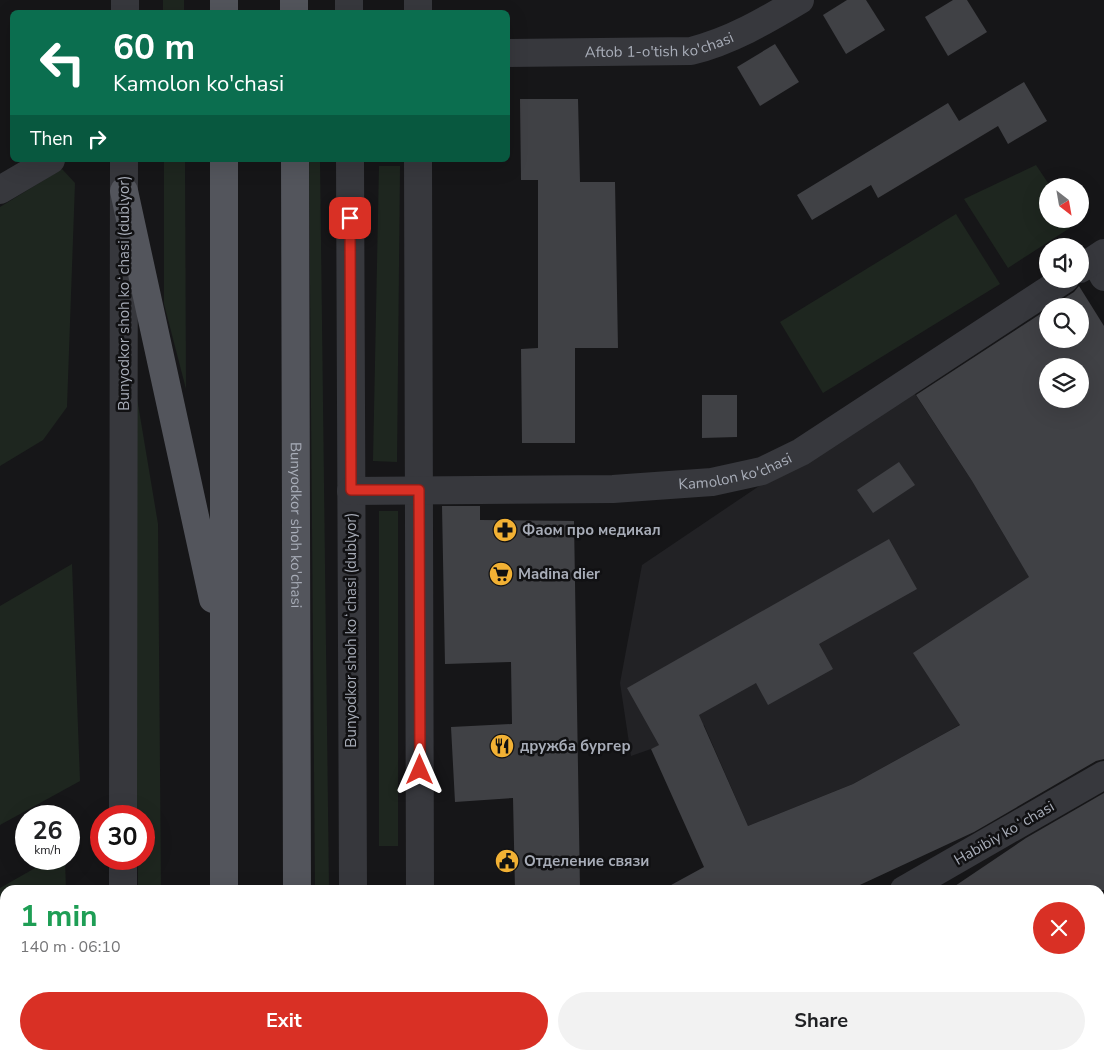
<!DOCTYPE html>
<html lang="en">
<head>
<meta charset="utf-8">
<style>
  body { margin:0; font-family:"Nunito Sans",sans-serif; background:#f2f2f2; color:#202124; height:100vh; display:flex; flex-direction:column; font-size:19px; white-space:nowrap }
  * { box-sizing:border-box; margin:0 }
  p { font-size:16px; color:#757577 }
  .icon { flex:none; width:28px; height:28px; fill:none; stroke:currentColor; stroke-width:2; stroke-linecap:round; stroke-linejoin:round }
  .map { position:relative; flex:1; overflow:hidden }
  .drawer { position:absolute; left:0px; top:885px; width:1105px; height:175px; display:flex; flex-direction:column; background:#fff; border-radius:15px 15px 0 0; box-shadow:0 5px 20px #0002 }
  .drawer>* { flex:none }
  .banner { position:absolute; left:10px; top:10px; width:500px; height:152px; border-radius:8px; box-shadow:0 5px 20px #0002; background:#0b6e4f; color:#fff; overflow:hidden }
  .needle { width:32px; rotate:149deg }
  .controls { position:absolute; left:1039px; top:178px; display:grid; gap:10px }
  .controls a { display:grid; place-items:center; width:50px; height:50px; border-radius:50%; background:#fff; box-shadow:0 5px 20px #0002; font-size:25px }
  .speed { position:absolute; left:15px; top:805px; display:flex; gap:10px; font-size:25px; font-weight:700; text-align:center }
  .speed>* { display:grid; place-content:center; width:65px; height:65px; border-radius:50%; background:#fff; box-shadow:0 5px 20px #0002; line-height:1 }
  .speed small { font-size:12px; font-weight:400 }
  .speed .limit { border:8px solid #d22; background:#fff; color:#111 }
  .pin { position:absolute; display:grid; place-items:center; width:42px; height:42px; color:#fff; margin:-21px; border-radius:10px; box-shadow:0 2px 8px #0006 }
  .me { position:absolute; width:55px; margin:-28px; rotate:0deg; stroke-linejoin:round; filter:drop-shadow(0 0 4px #0008) }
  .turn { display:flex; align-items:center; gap:18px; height:105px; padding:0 20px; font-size:22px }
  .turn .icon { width:65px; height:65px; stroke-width:2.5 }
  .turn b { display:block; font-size:35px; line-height:42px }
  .then { display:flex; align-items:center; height:48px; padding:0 20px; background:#0003; gap:10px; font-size:19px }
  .round { display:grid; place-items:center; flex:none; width:52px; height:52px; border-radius:26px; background:#f2f2f2 }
  .overview { display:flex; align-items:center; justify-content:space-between; height:85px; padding:0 20px }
  h1 { font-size:30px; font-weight:700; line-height:38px; color:#1e9e55 }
  .cta { display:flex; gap:10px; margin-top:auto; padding:10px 20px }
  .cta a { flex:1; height:58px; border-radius:30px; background:#d93025; color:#fff; font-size:20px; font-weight:700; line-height:58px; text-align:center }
  .cta a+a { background:#f2f2f2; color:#202124 }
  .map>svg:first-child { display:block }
  .built { fill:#222225 }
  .green { fill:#1e261f }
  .building { fill:#404145; fill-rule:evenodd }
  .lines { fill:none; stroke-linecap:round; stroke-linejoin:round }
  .minor { stroke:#37383d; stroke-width:28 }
  .tertiary { stroke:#37383d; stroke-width:28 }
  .primary { stroke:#53555c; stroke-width:28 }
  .route-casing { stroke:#8d1f18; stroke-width:12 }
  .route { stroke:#d93025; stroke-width:9 }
  .labels { text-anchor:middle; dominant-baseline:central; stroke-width:5; stroke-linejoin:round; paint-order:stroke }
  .street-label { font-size:15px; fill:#a8adb8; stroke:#111113 }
  .poi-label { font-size:15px; font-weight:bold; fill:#a8adb8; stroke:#111113; text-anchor:start }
</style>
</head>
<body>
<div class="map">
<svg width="1104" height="1060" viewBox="0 0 1104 1060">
  <rect width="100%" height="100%" fill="#161618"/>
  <polygon class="built" points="913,391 972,481 1007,540 1078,654 949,731 853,784 748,826 704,725 651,749 631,756 620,683 642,565 768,480"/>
  <g class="green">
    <rect x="163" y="0" width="21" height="12"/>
    <polygon points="164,160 185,160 186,389 164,304"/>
    <polygon points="309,160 320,160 329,890 315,890"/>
    <polygon points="1036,165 1050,186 1048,186 1048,219 1072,219 1076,224 1008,268 964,199"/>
    <polygon points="379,166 400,166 397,462 373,461"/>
    <polygon points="62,169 75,183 67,407 43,440 0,466 0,207"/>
    <polygon points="956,214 1000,284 823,393 780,322"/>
    <polygon points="136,392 158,524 161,890 138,890 138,859 144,859 144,816 137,816"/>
    <rect x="379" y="511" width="19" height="335"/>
    <polygon points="72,564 80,781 0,825 0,606"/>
    <polygon points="51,859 65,859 66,890 5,890 5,1055 71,1055 71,1060 0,1060 0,888"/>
  </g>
  <g class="building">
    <polygon points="847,0 866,0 885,30 846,54 823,15"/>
    <polygon points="953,0 967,0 987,32 948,56 925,17"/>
    <polygon points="775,44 799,82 760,106 737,67"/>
    <polygon points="1024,82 1047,121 1008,144 998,126 878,198 871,185 812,220 797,195 948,103 959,121"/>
    <polygon points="520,99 578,99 580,182 615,182 618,348 575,348 575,443 522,443 521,349 538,348 538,180 521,180"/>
    <path d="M1079 286 1104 326V759L1096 761 974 832 849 890H662L704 867 651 749 659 745 627 688 889 539 917 589 819 644 833 669 768 705 756 683 699 715 748 826 853 784 960 725 913 653 1029 577 972 481 916 395 1048 309V339H1080V306H1052L1074 292ZM1048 366H1080V399H1048Z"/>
    <polygon points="702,395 737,395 737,437 702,438"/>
    <polygon points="899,462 915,485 873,513 857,490"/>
    <polygon points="442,506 480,506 480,520 574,521 580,890 515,890 513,798 455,802 451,727 512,724 511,662 445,664"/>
    <polygon points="1104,793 1104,890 949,890 1026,838"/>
  </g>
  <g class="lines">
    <g class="minor">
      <polyline points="418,0 418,12"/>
      <path id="s1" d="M508 53 691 51C731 41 765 21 800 0"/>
      <polyline points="418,160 420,890"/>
      <polyline points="0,190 51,160"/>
      <polyline points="1094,260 1104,277"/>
      <polyline points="904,890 1104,775"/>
      <polyline points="422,1055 422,1060"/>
    </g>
    <g class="tertiary">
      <polyline points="349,0 349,12"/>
      <polyline points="125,12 125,0"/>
      <polyline points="350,160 353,890"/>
      <polyline points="1080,269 1104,253"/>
      <path id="s2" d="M351 491 613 489 712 482 762 471 801 452 1065 279"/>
      <polyline points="123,816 124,160"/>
      <polyline points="123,890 123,859"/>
      <polyline points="353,1055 353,1060"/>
      <polyline points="123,1060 123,1055"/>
    </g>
    <g class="primary">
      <polyline points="224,0 224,12"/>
      <polyline points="294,0 294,12"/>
      <path id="s3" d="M295 160 297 890"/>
      <polyline points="124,191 213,599"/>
      <polyline points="224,890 224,160"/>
      <polyline points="298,1055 298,1060"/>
      <polyline points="224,1060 224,1055"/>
    </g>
  </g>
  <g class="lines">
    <g class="route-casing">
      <polyline id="route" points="350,218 351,490 419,490 420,770"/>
    </g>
    <use href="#route" class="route"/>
  </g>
  <defs>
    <g id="pharmacy-disc" transform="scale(1.25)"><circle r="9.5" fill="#f2b134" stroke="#111113"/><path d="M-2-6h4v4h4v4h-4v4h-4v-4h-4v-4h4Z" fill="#111"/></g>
    <g id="supermarket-disc" transform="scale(1.25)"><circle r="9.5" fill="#f2b134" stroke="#111113"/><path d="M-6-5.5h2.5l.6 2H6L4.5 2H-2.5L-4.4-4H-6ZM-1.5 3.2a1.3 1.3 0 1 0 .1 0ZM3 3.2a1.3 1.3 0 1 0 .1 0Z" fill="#111"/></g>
    <g id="restaurant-disc" transform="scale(1.25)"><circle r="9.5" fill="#f2b134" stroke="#111113"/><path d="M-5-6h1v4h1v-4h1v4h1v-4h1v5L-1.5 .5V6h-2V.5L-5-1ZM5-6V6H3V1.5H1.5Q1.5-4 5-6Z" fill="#111"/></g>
    <g id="civic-disc" transform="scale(1.25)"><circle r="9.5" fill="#f2b134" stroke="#111113"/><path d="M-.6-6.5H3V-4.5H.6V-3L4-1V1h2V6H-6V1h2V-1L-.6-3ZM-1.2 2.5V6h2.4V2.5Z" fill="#111"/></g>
  </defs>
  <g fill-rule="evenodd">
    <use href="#pharmacy-disc" x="505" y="530"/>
    <use href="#supermarket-disc" x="501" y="574"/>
    <use href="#restaurant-disc" x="502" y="746"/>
    <use href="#civic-disc" x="507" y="861"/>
  </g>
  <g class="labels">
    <g class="street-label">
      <text stroke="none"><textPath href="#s1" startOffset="152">Aftob 1-o'tish ko'chasi</textPath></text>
      <text transform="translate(124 293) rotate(-90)">Bunyodkor shoh koʻchasi (dublyor)</text>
      <text stroke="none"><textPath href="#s2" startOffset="386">Kamolon ko'chasi</textPath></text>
      <text stroke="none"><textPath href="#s3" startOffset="365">Bunyodkor shoh ko'chasi</textPath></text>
      <text transform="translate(351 630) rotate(-90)">Bunyodkor shoh koʻchasi (dublyor)</text>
      <text transform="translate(1004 833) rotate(-30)">Habibiy koʻchasi</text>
    </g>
    <g class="poi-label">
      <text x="522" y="530">Фаом про медикал</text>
      <text x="518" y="574">Madina dier</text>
      <text x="520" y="746">дружба бургер</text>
      <text x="524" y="861">Отделение связи</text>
    </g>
  </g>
</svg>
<div class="controls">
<a><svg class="needle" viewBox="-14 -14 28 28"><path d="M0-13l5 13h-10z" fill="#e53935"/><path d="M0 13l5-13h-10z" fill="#757577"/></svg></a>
<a><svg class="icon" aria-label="sound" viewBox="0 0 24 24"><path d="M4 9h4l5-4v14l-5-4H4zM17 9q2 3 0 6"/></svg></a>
<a><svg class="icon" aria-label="search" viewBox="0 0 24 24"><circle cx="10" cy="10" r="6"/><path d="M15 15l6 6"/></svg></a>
<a><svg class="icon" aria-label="layers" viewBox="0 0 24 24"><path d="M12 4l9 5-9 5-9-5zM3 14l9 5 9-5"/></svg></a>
</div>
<div class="speed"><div>26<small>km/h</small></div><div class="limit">30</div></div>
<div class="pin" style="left:350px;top:218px;background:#d93025"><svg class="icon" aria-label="arrive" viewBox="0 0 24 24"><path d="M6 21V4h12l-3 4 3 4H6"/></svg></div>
<svg class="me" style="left:420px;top:770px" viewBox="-20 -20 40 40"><path d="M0-17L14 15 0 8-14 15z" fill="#d93025" stroke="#fff" stroke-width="4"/></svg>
<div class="banner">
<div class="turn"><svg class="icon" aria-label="left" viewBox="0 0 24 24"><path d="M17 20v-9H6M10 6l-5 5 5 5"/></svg><div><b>60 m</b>Kamolon ko'chasi</div></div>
<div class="then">Then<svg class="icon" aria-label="right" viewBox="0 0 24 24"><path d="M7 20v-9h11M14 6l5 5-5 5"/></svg></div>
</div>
<section class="drawer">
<div class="overview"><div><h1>1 min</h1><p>140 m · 06:10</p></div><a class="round" style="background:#d93025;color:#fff"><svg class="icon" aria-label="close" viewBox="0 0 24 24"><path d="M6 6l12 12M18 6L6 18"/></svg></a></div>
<div class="cta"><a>Exit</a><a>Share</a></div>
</section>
</div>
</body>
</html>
